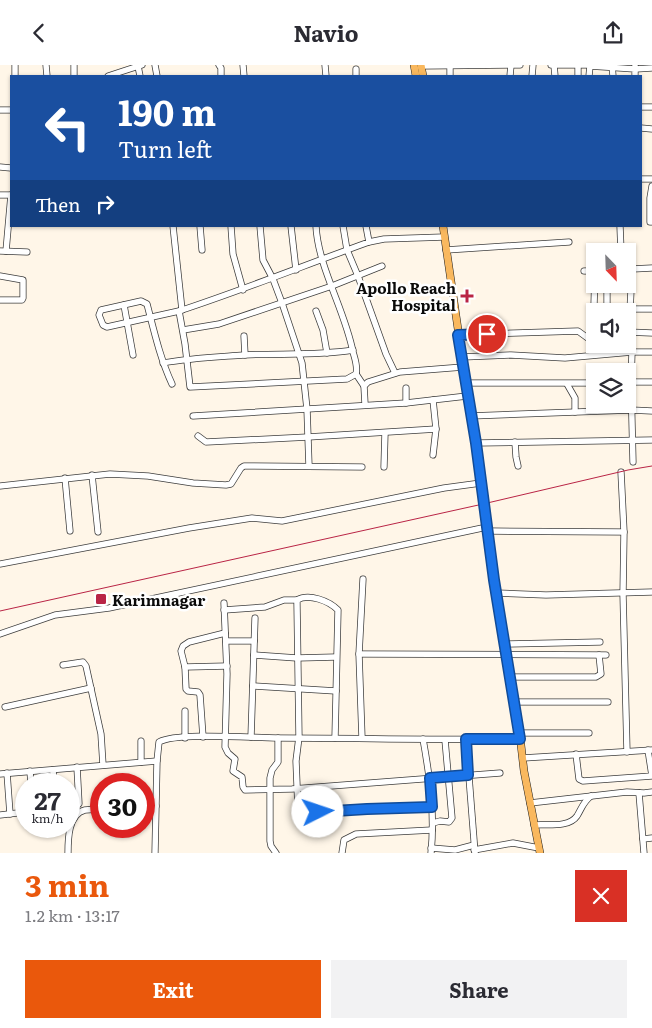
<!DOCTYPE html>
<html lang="en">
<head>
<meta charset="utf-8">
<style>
  body { margin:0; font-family:Literata,serif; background:#f2f2f3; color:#2b2b33; height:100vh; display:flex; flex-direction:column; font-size:19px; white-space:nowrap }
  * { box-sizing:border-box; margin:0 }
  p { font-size:16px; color:#7c7c81 }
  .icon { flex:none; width:28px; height:28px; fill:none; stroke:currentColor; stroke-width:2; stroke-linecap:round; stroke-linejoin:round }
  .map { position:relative; height:788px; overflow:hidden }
  .drawer { display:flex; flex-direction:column; background:#fff; flex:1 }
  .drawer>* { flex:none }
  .top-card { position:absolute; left:10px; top:10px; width:632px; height:152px; border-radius:0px; box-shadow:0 1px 4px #0004; background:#1a4fa0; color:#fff; overflow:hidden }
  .needle { width:32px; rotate:157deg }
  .tools { position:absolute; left:586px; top:178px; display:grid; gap:10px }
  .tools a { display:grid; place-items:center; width:50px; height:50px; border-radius:0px; background:#fff; box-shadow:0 1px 4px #0004; font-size:25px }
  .speed { position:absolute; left:15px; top:708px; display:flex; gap:10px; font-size:25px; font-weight:700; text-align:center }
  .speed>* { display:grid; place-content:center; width:65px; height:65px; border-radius:50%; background:#fff; box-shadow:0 1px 4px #0004; line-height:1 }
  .speed small { font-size:12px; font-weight:400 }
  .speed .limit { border:8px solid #d22; background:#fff; color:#111 }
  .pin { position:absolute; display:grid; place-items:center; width:42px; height:42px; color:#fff; margin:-21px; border:2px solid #fff; border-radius:50%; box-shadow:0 1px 5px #0007 }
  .me { position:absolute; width:55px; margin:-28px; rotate:86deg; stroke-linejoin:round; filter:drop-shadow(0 0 4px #0008) }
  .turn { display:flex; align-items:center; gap:18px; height:105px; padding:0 25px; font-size:22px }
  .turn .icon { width:65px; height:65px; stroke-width:2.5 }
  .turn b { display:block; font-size:35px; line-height:42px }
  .then { display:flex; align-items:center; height:48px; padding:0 25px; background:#0003; gap:10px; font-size:19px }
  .round { display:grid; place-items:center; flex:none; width:52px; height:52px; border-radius:0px; background:#f2f2f3 }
  .head { display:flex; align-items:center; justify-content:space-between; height:85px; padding:0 25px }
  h1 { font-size:30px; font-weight:700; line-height:38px; color:#ea580c }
  .cta { display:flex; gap:10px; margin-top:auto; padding:10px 25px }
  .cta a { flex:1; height:58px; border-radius:0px; background:#ea580c; color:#fff; font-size:20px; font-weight:700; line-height:58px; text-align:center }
  .cta a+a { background:#f2f2f3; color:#2b2b33 }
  header { display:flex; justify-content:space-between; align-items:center; height:65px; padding:0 25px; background:#fff; font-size:22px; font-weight:700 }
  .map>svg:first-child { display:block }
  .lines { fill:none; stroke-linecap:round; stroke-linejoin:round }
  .minor-casing { stroke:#3d3d3d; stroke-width:7 }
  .major-casing { stroke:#1b1b1b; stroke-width:8 }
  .minor { stroke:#fff; stroke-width:5.5 }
  .major { stroke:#f9b85e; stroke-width:7 }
  .rail { stroke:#b92445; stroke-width:1 }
  .route-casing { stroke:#114b97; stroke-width:12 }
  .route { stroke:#1a73e8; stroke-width:9 }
  .poi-dot { fill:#b92445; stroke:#fff; stroke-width:2 }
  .labels { text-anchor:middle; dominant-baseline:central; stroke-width:5; stroke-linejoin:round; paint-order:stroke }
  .poi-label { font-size:15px; font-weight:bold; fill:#0a0a0a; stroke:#fff; text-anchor:end }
</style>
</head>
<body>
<header><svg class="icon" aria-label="back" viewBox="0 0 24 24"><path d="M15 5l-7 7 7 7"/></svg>Navio<svg class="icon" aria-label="share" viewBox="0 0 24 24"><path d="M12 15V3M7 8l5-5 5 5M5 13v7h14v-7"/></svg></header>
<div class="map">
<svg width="652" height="788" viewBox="0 0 652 788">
  <rect width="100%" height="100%" fill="#fff6e8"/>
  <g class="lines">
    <g class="minor-casing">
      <g id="minor">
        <polyline points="15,0 15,11"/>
        <polyline points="46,0 47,11"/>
        <polyline points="74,0 74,11"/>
        <polyline points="155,0 157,11"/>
        <polyline points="219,0 221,3 221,11"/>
        <polyline points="243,0 244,11"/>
        <polyline points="325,0 326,11"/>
        <polyline points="551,0 590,0"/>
        <polyline points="554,0 555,11"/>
        <polyline points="612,0 613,11"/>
        <polyline points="138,1 140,11"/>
        <polyline points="421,1 520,0"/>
        <polyline points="450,1 450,11"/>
        <polyline points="635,1 635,4 652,3"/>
        <polyline points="108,11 142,0"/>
        <polyline points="356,11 356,4"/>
        <polyline points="510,11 511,0"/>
        <polyline points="532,11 533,0"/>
        <polyline points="578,11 578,1"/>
        <polyline points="589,11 590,1 635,4 635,11"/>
        <polyline points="641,42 652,42"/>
        <polyline points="0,45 11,45"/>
        <polyline points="641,63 652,64"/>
        <polyline points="0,102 11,103"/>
        <polyline points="641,114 652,114"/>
        <polyline points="652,121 650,133 650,157 652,157"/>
        <polyline points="0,130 11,130"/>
        <polyline points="173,161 182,245"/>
        <polyline points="200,161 202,185"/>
        <polyline points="231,161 233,189 243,225"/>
        <polyline points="260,161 263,195 273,214 282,238 302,298 307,344 309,401"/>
        <polyline points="291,161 296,205"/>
        <path d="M316 161C318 202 345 245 353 287 355 294 358 302 356 309L347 314 190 322 185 279 179 246C243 225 305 200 369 177L366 161"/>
        <polyline points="343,161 347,185 358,211 386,289 395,308"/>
        <polyline points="620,161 621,186"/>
        <polyline points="369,177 384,174 444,172"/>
        <polyline points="446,185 569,177"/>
        <polyline points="0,186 27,187"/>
        <polyline points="6,186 11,130"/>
        <polyline points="628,204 632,204 629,267 632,287 631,317 633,397"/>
        <polyline points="632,204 652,203"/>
        <polyline points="584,206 595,206"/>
        <polyline points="0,211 23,215 23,233 22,235 0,235"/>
        <polyline points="124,240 133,290"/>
        <polyline points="630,244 652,244"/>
        <polyline points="316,246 323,265 327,288"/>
        <polyline points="607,246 607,219"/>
        <polyline points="183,265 219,259 332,221 382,201"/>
        <polyline points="628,267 652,268"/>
        <polyline points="458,270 578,266 589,274 595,273"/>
        <polyline points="244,271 245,290"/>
        <polyline points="593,274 595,206"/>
        <polyline points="462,292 511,290 565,293 632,287 652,287"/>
        <path d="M163 298C190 293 217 292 244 290 281 288 316 291 353 285"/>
        <polyline points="356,309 364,321"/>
        <polyline points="628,317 652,317"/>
        <polyline points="465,318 595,318"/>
        <path d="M172 319C160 293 154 266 147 239L141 236 101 245 99 250 103 260 107 262 179 246"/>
        <polyline points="567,319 575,333 575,347"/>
        <polyline points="406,323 406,338"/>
        <polyline points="433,335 436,364 433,390"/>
        <polyline points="365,339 364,321 368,317 400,307 463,302"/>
        <polyline points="193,351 406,338 467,331"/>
        <polyline points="470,351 631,345 652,346"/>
        <polyline points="198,371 206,377 308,372 436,364"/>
        <polyline points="515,377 516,392 518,401"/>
        <polyline points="476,378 652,375"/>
        <polyline points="384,402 385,368"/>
        <polyline points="621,407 624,467 623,529 627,687"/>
        <polyline points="92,410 98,467"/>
        <polyline points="65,413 70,466"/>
        <polyline points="0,421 110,409 148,411 193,418 226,420 231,419 241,403 244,401 362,402"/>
        <polyline points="488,466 624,467"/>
        <polyline points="0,499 189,463 252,453 282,456 444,423 481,418"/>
        <polyline points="497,528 546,530 652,527"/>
        <polyline points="224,538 227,609 225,682 228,688 235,694 233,706 242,712 243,722 245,725 292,724 500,708"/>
        <polyline points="224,545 265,542 284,535 297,535"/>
        <polyline points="0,569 55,550 109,543 487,462"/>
        <polyline points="226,576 254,576"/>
        <polyline points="505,579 600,577"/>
        <polyline points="359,589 606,590"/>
        <polyline points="254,590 297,593 336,592"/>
        <polyline points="63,600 83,597 86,601 101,669 103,700"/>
        <polyline points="185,602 227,601"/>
        <polyline points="510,612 596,612 601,609 599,590"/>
        <polyline points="253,621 336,626"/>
        <polyline points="514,637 608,637"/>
        <polyline points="5,642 91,623"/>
        <polyline points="185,646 185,673"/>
        <polyline points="519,668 589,668"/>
        <polyline points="203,672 200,630 198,627 188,626 186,624 185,602 181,586 183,581 189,577 225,568"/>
        <polyline points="251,672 255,553"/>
        <path d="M335 673 338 545C329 536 309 528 297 535V539L299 672 296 696 298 744 302 748 367 744 432 743"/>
        <polyline points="362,673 359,589 363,514"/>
        <path d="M423 674C430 713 435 749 431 788"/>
        <polyline points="466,674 475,788"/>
        <polyline points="576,689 579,714 583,716 652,711 648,685"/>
        <polyline points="523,693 652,685"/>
        <polyline points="141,697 141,676"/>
        <polyline points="53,705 54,719"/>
        <polyline points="30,706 31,719"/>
        <polyline points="7,708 10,749"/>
        <path d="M0 709 157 696 159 677C177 667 253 673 277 673 358 673 439 675 520 674"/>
        <polyline points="639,728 644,788"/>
        <polyline points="530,738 627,727 644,728 652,727"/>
        <polyline points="144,742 156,741"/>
        <polyline points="69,743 74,742 79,739 77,702"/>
        <polyline points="0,750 26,747"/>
        <polyline points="433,758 440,756 449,757 452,753 445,675"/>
        <path d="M534 760C547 759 569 763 577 751 582 743 583 737 591 731"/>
        <polyline points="643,774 652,773"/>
        <polyline points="431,783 455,785 474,780"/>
        <polyline points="474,785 513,778 539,783"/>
        <path d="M68 788C68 775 68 749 85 745 90 744 96 745 101 744"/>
        <polyline points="155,788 157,696"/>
        <polyline points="276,788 271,781 270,776 270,713 272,705 278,697 278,673"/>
        <polyline points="342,788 344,775 356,769 432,765"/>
      </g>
    </g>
    <g class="major-casing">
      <g id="major">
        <polyline points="414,0 416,11"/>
        <polyline points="421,0 423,11"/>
        <polyline points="443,161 468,333 476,378 494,515 518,654 524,706 540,788"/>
      </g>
    </g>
    <use href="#minor" class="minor"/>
    <use href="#major" class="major"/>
    <polyline class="rail" points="0,546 483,439 628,405 652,401"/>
  </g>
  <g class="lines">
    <g class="route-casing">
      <polyline id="route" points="318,747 367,744 432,742 430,713 468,710 466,674 520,674 494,515 476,378 458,270 487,269"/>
    </g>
    <use href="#route" class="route"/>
  </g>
  <g class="poi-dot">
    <path d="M464.5 223.5h5v5h5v5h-5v5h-5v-5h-5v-5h5z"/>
    <rect x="95" y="528" width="12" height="12" rx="2.5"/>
  </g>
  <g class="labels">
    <g class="poi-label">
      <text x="456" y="222">Apollo Reach<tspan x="456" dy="17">Hospital</tspan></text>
      <text x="112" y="534" text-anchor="start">Karimnagar</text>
    </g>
  </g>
</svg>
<div class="tools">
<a><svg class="needle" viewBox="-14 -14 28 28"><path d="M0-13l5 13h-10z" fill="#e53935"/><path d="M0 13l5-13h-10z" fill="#7c7c81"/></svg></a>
<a><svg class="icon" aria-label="sound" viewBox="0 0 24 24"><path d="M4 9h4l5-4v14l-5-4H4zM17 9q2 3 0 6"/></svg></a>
<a><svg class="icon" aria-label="layers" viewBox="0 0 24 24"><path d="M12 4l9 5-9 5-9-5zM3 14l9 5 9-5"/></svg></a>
</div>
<div class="speed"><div>27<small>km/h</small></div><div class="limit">30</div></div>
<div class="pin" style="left:487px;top:269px;background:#d93025"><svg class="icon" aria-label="arrive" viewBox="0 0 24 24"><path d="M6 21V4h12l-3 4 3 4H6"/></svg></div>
<svg class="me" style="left:318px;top:747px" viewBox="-20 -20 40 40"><circle r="19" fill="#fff"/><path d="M0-13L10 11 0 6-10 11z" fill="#1a73e8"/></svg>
<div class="top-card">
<div class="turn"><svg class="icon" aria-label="left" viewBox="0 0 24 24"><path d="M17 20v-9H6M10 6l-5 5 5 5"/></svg><div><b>190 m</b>Turn left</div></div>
<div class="then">Then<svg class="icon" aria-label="right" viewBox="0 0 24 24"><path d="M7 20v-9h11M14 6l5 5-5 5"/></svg></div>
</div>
</div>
<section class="drawer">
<div class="head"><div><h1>3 min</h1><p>1.2 km · 13:17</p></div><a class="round" style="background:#d93025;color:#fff"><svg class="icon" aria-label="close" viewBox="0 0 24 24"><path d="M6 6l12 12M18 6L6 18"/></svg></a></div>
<div class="cta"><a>Exit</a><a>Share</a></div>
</section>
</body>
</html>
